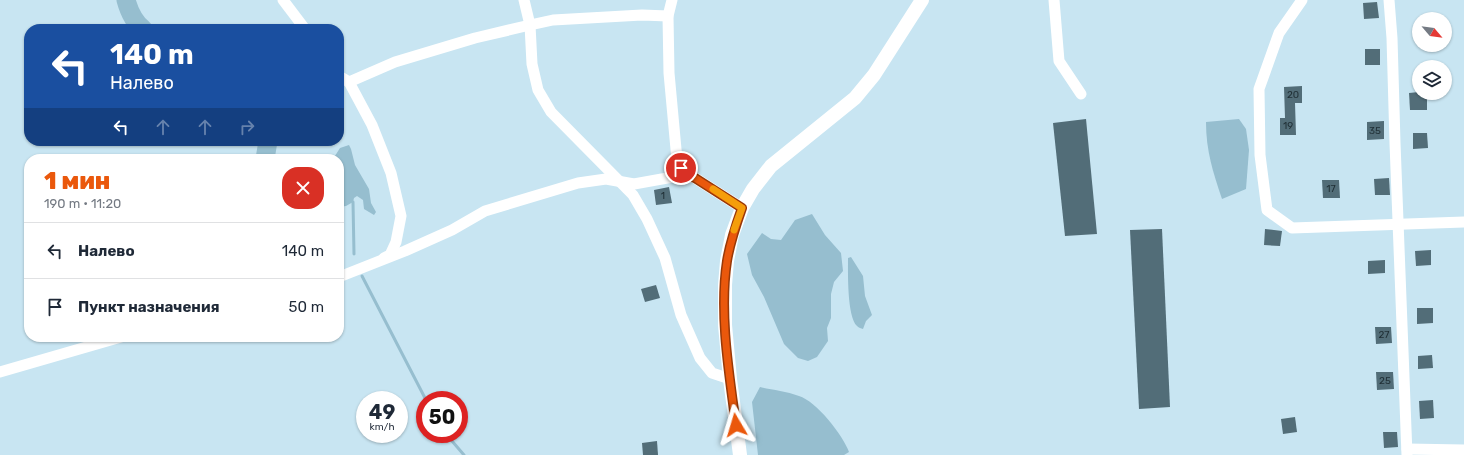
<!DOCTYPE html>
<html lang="ru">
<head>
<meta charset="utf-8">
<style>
  body { margin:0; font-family:Rubik,sans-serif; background:#f6f6f7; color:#1f2937; height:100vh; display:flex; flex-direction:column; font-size:15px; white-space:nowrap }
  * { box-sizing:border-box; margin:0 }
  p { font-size:13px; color:#747a83 }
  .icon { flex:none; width:22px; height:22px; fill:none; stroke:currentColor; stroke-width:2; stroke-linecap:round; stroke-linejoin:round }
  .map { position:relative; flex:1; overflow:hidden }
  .side { position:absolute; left:24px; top:154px; width:320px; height:188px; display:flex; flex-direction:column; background:#fff; border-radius:16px; box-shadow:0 1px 3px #0004 }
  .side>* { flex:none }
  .hud { position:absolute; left:24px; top:24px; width:320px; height:122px; border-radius:16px; box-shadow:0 1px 3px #0004; background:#1a4fa0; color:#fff; overflow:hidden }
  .needle { width:26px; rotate:119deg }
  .controls { position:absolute; left:1412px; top:12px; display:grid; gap:8px }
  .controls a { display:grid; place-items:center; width:40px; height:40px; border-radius:50%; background:#fff; box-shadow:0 1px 3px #0004; font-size:20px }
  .speed { position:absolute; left:356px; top:391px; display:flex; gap:8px; font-size:20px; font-weight:700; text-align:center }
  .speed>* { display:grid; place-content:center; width:52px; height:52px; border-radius:50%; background:#fff; box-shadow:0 1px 3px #0004; line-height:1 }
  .speed small { font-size:10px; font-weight:400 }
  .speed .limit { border:6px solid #d22; background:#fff; color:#111 }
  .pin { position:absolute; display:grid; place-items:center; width:34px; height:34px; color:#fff; margin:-17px; border:2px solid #fff; border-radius:50%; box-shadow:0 1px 4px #0007 }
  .me { position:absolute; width:44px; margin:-22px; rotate:353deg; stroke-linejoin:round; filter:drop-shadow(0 0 3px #0008) }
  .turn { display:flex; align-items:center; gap:14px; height:84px; padding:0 20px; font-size:18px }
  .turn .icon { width:52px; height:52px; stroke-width:2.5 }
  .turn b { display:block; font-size:28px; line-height:34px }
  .lanes { display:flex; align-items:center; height:38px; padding:0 20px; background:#0003; justify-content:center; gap:20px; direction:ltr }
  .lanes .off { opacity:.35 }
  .round { display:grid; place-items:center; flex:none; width:42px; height:42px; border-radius:16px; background:#f6f6f7 }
  .head { display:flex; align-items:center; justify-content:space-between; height:68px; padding:0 20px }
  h1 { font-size:24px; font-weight:800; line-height:30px; color:#ea580c }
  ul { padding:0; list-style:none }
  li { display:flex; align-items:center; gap:12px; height:56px; padding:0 20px; border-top:1px solid #e0e1e3 }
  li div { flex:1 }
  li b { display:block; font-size:15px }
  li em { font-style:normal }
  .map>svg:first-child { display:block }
  .water { fill:#96becf }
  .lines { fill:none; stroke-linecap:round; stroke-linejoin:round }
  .stream { stroke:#96becf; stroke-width:3 }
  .river { stroke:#96becf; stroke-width:19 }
  .building { fill:#526d78 }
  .minor { stroke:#fff; stroke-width:11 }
  .major { stroke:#fff; stroke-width:14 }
  .route-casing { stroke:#983908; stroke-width:10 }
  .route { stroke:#ea580c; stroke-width:7 }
  .slow { stroke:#f59e0b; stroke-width:7 }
  .labels { text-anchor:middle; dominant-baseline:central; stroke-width:4; stroke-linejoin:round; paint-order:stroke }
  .number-label { font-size:10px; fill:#1f2e34 }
</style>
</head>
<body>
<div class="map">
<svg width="1464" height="455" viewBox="0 0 1464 455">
  <rect width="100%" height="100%" fill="#c8e5f2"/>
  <g class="water">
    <path d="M1239 119 1246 129 1249 150 1246 189 1222 199C1213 172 1206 151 1206 122Z"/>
    <polygon points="349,145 351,149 355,165 369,189 371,203 376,212 374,215 364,209 363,200 357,196 354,198 353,202 346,206 339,207 339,159 333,159 340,148"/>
    <polygon points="812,214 825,235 841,253 843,271 834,282 831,294 831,318 827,328 828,341 817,357 808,361 798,358 784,344 764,297 752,275 747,254 762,233 771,239 781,240 795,220"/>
    <path d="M851 257 863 276 865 296 872 315 866 321 863 329C861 328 859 328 857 326 847 317 848 272 848 258Z"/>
    <path d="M760 387C772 390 786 391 799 396 816 401 843 435 849 452L844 455H758L752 402Z"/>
  </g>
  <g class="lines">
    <g class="stream">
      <polyline points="353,202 354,254"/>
      <polyline points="362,276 426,400"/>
      <polyline points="446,434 464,455"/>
    </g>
    <g class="river">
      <path d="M126 0C129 11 134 22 143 29"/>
      <polyline points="265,159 268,141"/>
    </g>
  </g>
  <g class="building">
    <polygon points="1377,2 1379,18 1364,19 1363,3"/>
    <rect x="1365" y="49" width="15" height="16"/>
    <polygon points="1302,86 1302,103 1295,103 1296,135 1280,135 1280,118 1285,118 1284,87"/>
    <polygon points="1419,92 1427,93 1427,110 1410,110 1409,93"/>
    <polygon points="1086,119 1097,234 1065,236 1053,123"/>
    <polygon points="1384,121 1384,139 1367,140 1367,122"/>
    <polygon points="1413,133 1427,133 1428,148 1413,149"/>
    <polygon points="1389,178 1390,195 1375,195 1374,179"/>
    <polygon points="1322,180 1339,180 1340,198 1323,198"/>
    <polygon points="669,187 672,203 656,205 654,190"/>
    <polygon points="1162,229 1170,407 1139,409 1130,230"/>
    <polygon points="1265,229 1282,231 1280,246 1264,245"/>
    <polygon points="1431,250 1431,265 1416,266 1415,251"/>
    <polygon points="1385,260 1385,273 1368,274 1368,261"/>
    <polygon points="656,285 660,298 645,302 641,289"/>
    <polygon points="1417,308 1433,308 1433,323 1417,324"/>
    <polygon points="1375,327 1391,327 1392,343 1376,344"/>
    <polygon points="1432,355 1433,368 1418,369 1418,356"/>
    <polygon points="1376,372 1393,372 1394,389 1377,390"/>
    <polygon points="1433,400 1434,418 1420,419 1419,401"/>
    <polygon points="1295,417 1297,432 1283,434 1281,419"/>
    <polygon points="1383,432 1397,432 1398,447 1384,448"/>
    <polygon points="657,441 658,455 643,455 642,443"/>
  </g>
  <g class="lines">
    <g class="minor">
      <polyline points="283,0 305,29"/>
      <polyline points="524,0 530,25 532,64 538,90 551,112 633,195 647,219 665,258 681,315 700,358 712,373 730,379"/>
      <polyline points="672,0 668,16 669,73 677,160 684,175"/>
      <polyline points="1054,0 1059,61 1081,94"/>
      <polyline points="1302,0 1279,33 1259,89 1260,155 1267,210 1292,228 1464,222"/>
      <polyline points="1389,0 1392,38 1395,143 1407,455"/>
      <polyline points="339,76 349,82 395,62 475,38 530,25 553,20 642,15 668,16"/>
      <polyline points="349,82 372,125 391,173 401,216 396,242 390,255 384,258"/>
      <polyline points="339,277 405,251 452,230 485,211 578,183 606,179 634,184 684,175 695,178 742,208"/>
      <polyline points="0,372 121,337"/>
      <polyline points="1407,449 1464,450"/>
    </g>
    <polyline class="major" points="740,455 730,379 725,325 725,285 727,261 732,235 742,208 753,189 771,166 855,98 874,75 922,0"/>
  </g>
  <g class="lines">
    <g class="route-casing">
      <path id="route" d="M681 168 684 175 695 178 742 208C736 225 730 242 727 261 719 313 729 373 736 425"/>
    </g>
    <use href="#route" class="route"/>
    <polyline class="slow" points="713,189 742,208 734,230"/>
  </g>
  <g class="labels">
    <g class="number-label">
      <text x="1293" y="95">20</text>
      <text x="1288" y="126">19</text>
      <text x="1375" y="131">35</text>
      <text x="1331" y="189">17</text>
      <text x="663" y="196">1</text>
      <text x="1384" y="335">27</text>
      <text x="1385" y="381">25</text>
    </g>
  </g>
</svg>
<div class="controls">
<a><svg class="needle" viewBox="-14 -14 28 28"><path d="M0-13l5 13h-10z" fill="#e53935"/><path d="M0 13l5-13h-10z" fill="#747a83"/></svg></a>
<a><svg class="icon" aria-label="layers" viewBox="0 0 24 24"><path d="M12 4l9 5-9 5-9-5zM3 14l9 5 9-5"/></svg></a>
</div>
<div class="speed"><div>49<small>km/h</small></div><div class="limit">50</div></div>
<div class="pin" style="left:681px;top:168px;background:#d93025"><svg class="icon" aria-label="arrive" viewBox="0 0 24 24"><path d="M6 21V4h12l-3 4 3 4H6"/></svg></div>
<svg class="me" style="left:736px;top:425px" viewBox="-20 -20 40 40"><path d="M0-17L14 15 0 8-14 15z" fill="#ea580c" stroke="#fff" stroke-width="4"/></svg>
<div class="hud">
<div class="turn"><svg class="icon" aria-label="left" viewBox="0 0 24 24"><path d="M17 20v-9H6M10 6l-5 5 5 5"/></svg><div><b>140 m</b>Налево</div></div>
<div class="lanes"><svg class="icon" aria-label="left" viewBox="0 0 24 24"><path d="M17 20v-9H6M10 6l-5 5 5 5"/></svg><svg class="icon off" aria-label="ahead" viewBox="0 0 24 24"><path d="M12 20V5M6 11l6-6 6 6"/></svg><svg class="icon off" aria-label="ahead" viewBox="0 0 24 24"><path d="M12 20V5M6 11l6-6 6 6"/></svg><svg class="icon off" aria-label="right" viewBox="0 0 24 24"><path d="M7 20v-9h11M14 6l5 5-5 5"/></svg></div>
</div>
<section class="side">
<div class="head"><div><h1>1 мин</h1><p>190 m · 11:20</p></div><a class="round" style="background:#d93025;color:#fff"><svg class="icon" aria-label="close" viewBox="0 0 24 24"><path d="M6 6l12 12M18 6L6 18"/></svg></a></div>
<ul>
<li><svg class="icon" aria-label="left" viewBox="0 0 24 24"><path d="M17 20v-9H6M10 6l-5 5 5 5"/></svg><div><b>Налево</b></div><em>140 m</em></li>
<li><svg class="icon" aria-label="arrive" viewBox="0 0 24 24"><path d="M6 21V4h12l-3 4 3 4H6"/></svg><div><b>Пункт назначения</b></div><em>50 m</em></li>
</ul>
</section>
</div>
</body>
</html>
